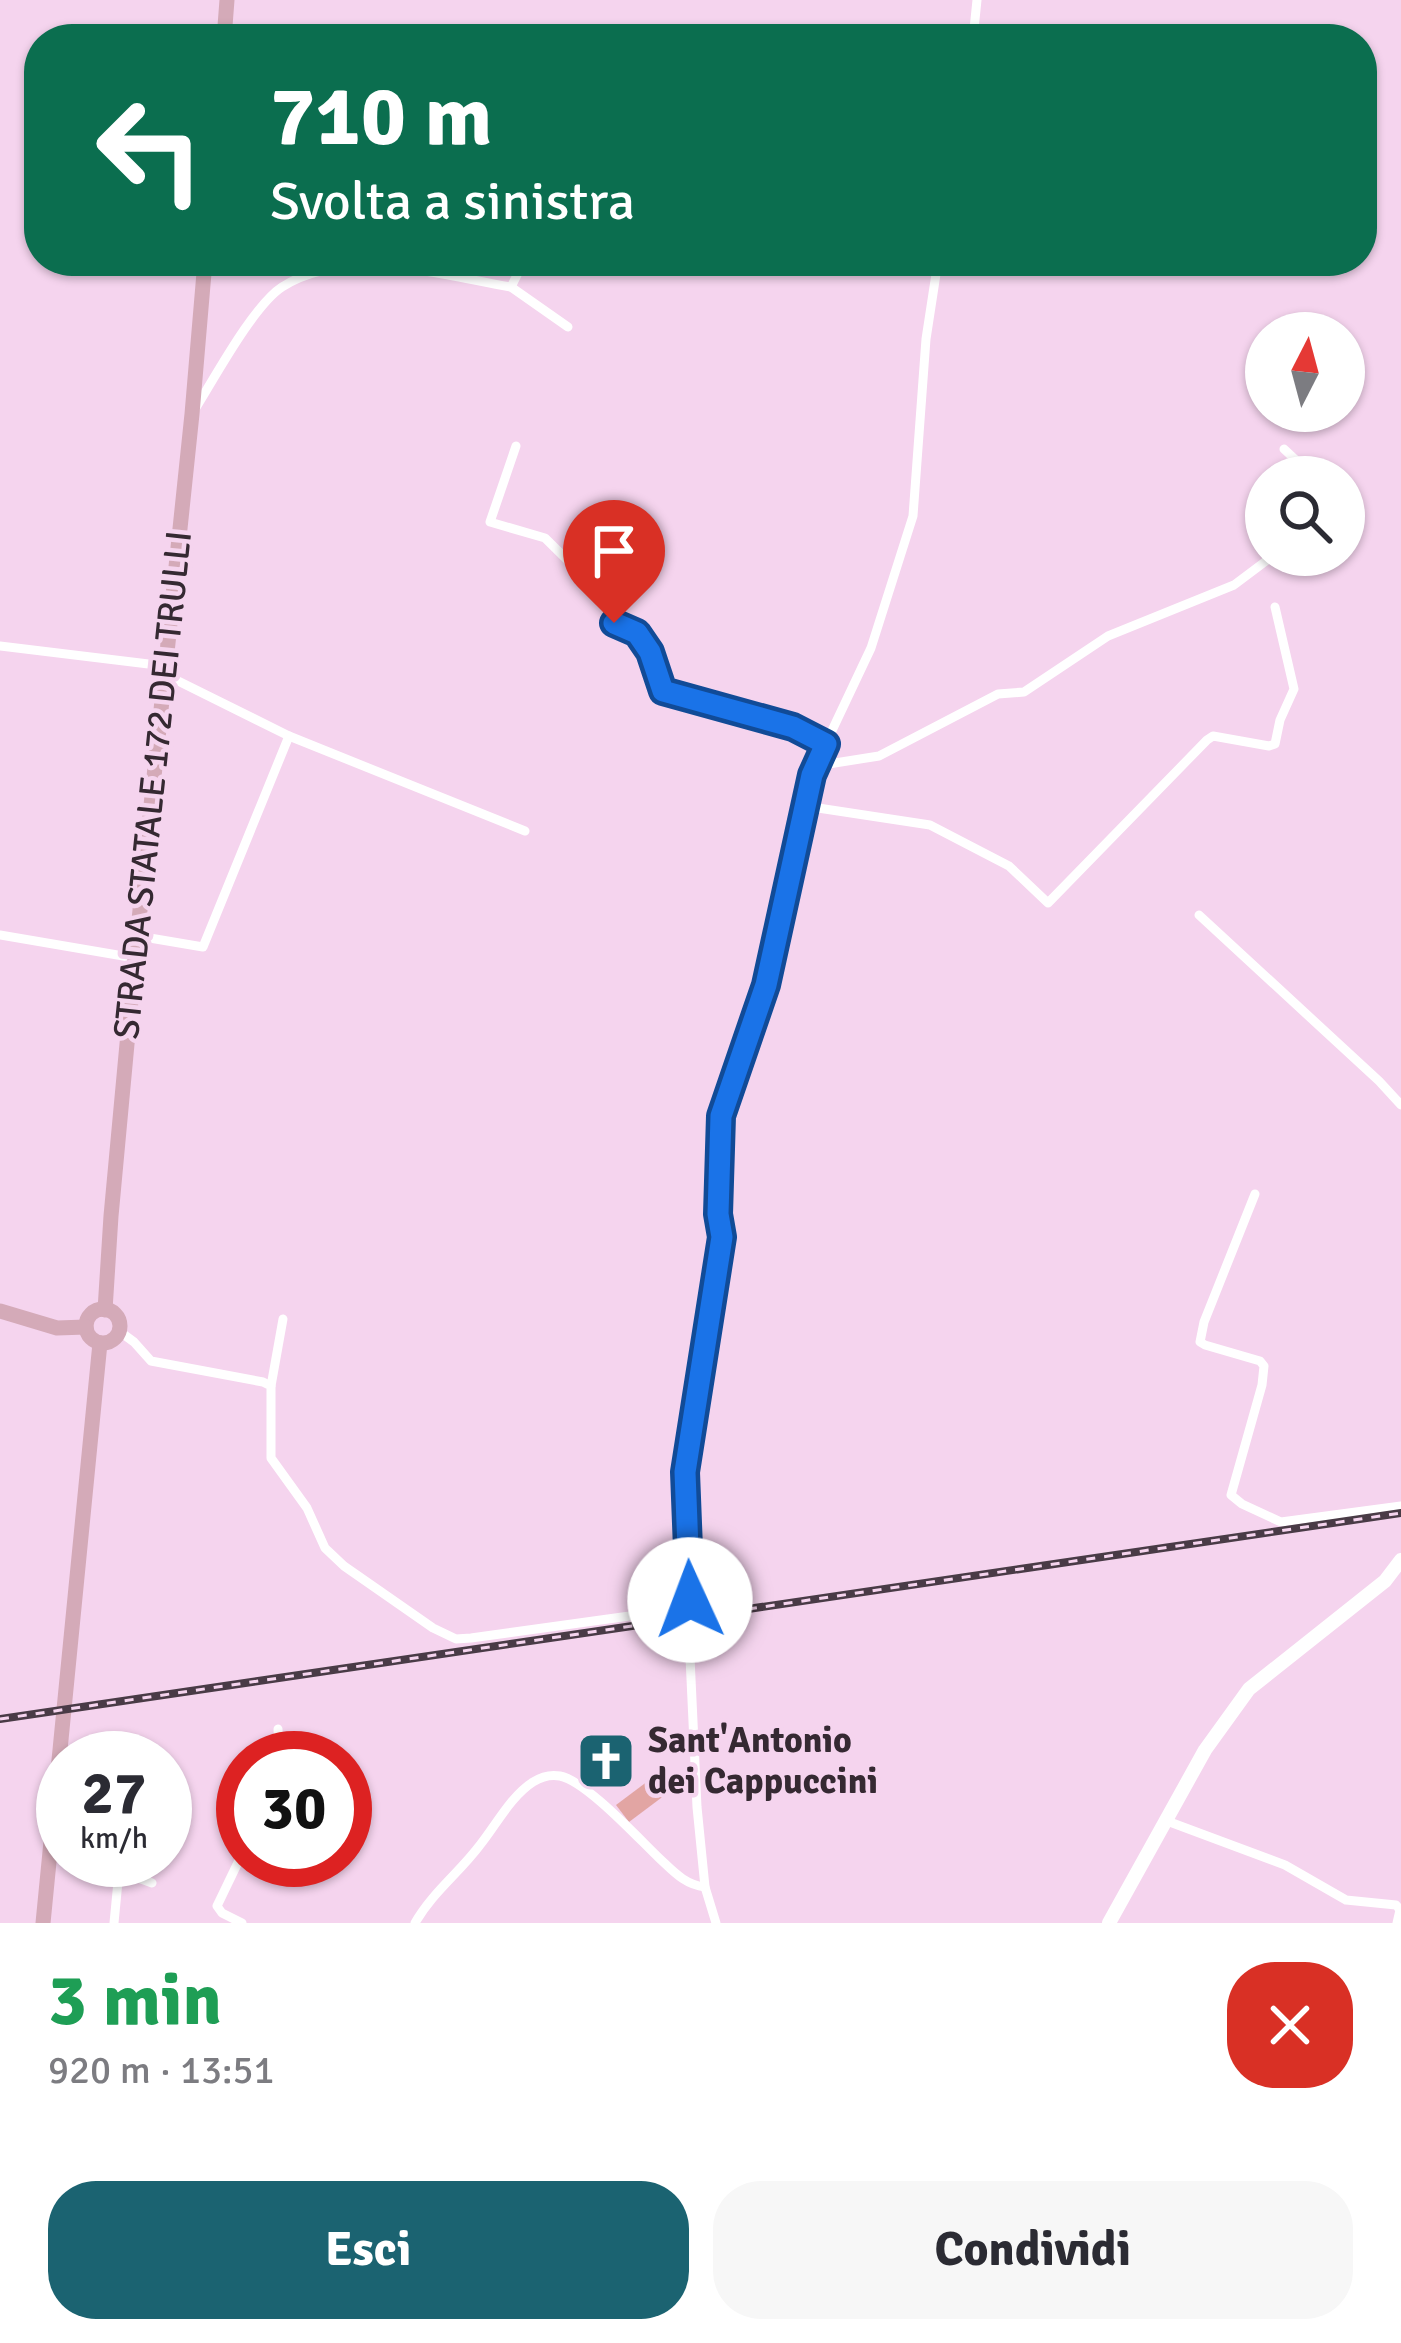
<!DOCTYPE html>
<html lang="it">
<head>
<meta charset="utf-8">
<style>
  body { margin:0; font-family:Signika,sans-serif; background:#f7f7f7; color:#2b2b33; height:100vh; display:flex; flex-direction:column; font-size:45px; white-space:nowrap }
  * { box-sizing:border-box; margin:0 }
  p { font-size:39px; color:#7c7c81 }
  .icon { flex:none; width:66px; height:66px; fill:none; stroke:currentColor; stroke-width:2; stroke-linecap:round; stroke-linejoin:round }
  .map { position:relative; height:1923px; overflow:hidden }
  .drawer { display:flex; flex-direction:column; background:#fff; flex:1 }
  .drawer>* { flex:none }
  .guide { position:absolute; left:24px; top:24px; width:1353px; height:252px; border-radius:48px; box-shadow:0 3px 9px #0004; background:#0b6e4f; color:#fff; overflow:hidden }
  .needle { width:78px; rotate:6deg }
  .tools { position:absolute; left:1245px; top:312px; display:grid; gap:24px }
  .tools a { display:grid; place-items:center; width:120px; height:120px; border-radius:50%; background:#fff; box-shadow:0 3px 9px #0004; font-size:60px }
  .speed { position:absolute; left:36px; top:1731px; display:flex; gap:24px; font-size:60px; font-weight:700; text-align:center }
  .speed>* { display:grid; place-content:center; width:156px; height:156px; border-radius:50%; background:#fff; box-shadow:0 3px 9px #0004; line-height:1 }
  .speed small { font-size:30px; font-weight:400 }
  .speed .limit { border:18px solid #d22; background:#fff; color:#111 }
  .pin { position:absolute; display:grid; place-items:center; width:102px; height:102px; color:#fff; margin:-123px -51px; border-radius:50% 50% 50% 0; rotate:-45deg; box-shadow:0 0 12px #0007 }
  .pin .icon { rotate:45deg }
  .me { position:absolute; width:132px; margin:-66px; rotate:358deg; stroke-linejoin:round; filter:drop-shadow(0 0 9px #0008) }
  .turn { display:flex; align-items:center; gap:42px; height:252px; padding:0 48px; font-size:54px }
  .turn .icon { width:156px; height:156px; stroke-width:2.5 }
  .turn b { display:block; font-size:84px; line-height:102px }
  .round { display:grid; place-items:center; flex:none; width:126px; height:126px; border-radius:48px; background:#f7f7f7 }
  .headline { display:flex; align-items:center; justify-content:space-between; height:204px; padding:0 48px }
  h1 { font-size:72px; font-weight:800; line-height:90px; color:#1e9e55 }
  .primary-button { display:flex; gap:24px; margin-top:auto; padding:24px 48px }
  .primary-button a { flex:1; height:138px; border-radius:48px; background:#1b6371; color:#fff; font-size:48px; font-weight:800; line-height:138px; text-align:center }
  .primary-button a+a { background:#f7f7f7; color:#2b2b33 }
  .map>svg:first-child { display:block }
  .green { fill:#e2a5a3 }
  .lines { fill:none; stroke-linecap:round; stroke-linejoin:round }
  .street { stroke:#fff; stroke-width:9 }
  .secondary { stroke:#fff; stroke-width:14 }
  .primary { stroke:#d4aab8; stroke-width:15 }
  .rail-casing { stroke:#493b46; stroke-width:8 }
  .rail { stroke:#f5d4ee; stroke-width:3; stroke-dasharray:9; stroke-linecap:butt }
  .route-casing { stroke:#114b97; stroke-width:30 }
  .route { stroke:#1a73e8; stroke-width:21 }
  .labels { text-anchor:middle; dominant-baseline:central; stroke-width:9; stroke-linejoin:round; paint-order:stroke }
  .street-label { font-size:36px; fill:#352932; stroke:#f5d4ee }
  .poi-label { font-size:36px; font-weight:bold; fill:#352932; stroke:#f5d4ee; text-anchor:start }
</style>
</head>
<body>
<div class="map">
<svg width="1401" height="1923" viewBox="0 0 1401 1923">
  <rect width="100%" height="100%" fill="#f5d4ee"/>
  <polygon class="green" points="656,1775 669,1792 629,1822 616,1805"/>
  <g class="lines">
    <g class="street">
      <polyline points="973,39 977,0"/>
      <polyline points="511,287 568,327"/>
      <path d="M195 409C214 379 253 306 282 287 347 246 440 275 511 287L524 261"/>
      <path d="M516 446 490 522 545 538 613 605 614 623C652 639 651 654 663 691L793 727 826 744"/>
      <polyline points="1284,449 1314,477"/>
      <polyline points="0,646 165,666"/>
      <polyline points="164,674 289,736 525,831"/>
      <polyline points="816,766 879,756 998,694 1024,692 1108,636 1234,585 1274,555"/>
      <polyline points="805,806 930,825 1009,866 1048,903 1207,740 1213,736 1269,746 1275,744 1280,720 1294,689 1275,607"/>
      <polyline points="1199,915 1379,1081 1401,1105"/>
      <polyline points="0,935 135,958"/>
      <polyline points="138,936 203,947 289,736"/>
      <polyline points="1255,1194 1204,1322 1200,1342 1205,1345 1260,1361 1264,1366 1262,1385 1231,1495 1242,1504 1281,1522 1401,1506"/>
      <polyline points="119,1331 134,1342 151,1361 263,1382 271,1386 271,1458 307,1508 325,1548 344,1566 433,1628 456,1639 471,1638 644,1614"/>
      <polyline points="271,1386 283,1319"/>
      <polyline points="278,1729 279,1758"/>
      <polyline points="1167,1821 1285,1865 1346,1900 1396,1905 1400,1910 1397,1923"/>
      <polyline points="114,1923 119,1871 152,1883"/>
      <polyline points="242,1923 222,1913 217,1906 243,1852"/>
      <path d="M415 1923C432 1893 459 1873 480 1845 496 1825 511 1796 533 1782 541 1777 550 1774 560 1776 586 1781 638 1838 659 1858 673 1871 685 1885 705 1887"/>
      <polyline points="716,1923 705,1887 697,1807 689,1636 682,1630 651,1633 644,1614 683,1608 690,1600 685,1472 722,1237 718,1214 721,1116 767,985 811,775 871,648 913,516 926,339 938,261"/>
    </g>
    <polyline class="secondary" points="1109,1923 1205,1750 1249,1689 1385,1581 1401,1560"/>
    <g class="primary">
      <polyline points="224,39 227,0"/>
      <circle cx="103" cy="1326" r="17"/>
      <polyline points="105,1310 111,1216 135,958 192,414 205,261"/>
      <polyline points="0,1311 57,1328 86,1327"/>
      <polyline points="43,1923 100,1343"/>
    </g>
    <g class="rail-casing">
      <polyline id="rail" points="0,1719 1401,1513"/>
    </g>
    <use href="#rail" class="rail"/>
  </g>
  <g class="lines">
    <g class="route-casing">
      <polyline id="route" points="614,623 637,633 650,652 663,691 793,727 826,744 812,775 766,985 721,1116 718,1214 722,1237 685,1472 690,1600"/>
    </g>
    <use href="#route" class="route"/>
  </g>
  <defs>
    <g id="church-square" transform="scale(3)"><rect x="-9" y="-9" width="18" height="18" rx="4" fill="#1b6371" stroke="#f5d4ee"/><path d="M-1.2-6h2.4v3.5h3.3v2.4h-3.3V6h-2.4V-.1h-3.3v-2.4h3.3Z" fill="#fff"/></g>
  </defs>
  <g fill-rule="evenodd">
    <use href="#church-square" x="606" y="1761"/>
  </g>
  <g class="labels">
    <g class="street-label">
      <text transform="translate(153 785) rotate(-84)">STRADA STATALE 172 DEI TRULLI</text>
    </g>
    <g class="poi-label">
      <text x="648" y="1740">Sant'Antonio<tspan x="648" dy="41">dei Cappuccini</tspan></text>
    </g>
  </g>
</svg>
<div class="tools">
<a><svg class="needle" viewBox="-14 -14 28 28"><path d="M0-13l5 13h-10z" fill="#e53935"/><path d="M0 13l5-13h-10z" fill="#7c7c81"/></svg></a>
<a><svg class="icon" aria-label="search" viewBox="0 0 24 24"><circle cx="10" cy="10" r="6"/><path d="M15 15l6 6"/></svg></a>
</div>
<div class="speed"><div>27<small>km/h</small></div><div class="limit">30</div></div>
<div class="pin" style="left:614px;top:623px;background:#d93025"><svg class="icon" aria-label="arrive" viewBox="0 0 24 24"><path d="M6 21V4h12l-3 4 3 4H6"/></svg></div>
<svg class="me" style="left:690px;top:1600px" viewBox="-20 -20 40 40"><circle r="19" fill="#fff"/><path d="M0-13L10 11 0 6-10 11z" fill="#1a73e8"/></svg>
<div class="guide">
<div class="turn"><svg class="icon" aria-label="left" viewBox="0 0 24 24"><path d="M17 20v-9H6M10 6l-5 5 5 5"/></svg><div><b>710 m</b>Svolta a sinistra</div></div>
</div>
</div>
<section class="drawer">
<div class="headline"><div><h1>3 min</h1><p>920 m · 13:51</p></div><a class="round" style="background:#d93025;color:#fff"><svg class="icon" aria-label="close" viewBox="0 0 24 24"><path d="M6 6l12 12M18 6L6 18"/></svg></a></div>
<div class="primary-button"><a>Esci</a><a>Condividi</a></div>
</section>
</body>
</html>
